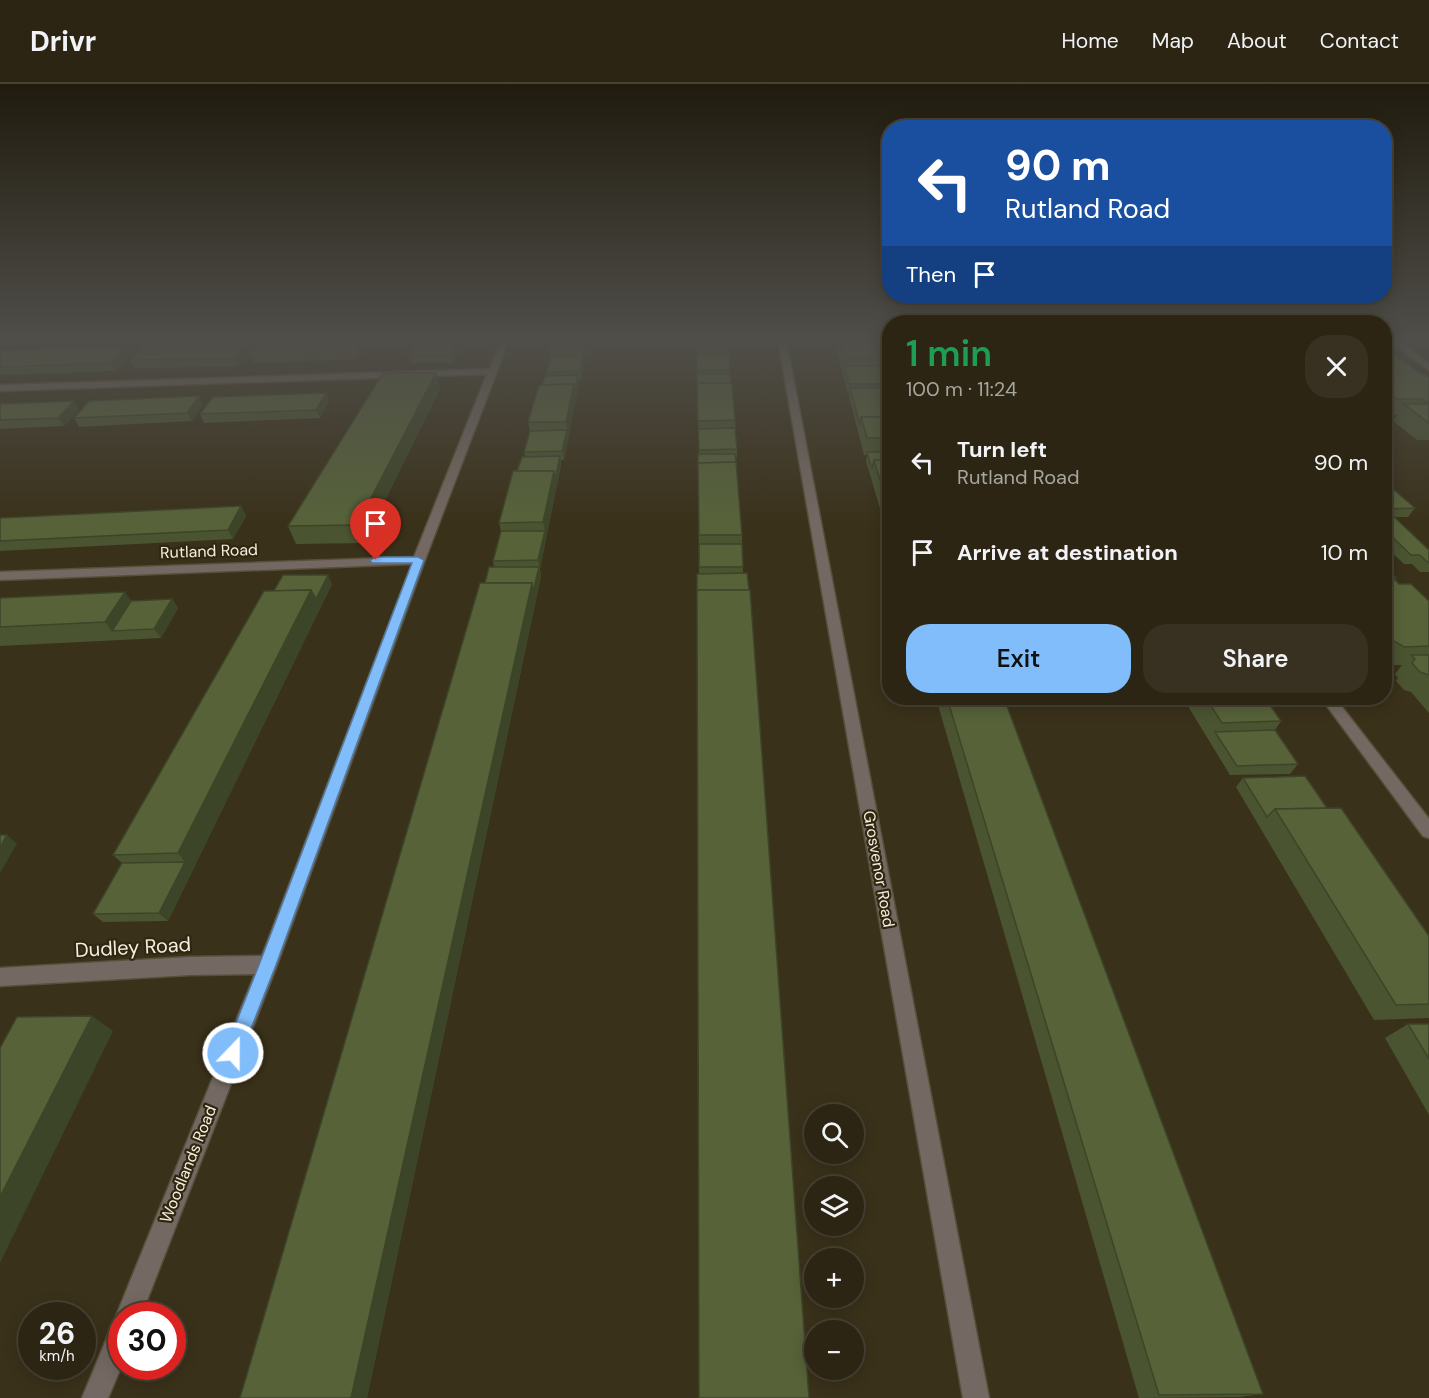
<!DOCTYPE html>
<html lang="en">
<head>
<meta charset="utf-8">
<style>
  body { margin:0; font-family:"DM Sans",sans-serif; background:#383122; color:#f1f3f6; height:100vh; display:flex; flex-direction:column; font-size:22px; white-space:nowrap }
  * { box-sizing:border-box; margin:0 }
  p { font-size:20px; color:#a6a5a0 }
  .icon { flex:none; width:33px; height:33px; fill:none; stroke:currentColor; stroke-width:2; stroke-linecap:round; stroke-linejoin:round }
  .map { position:relative; flex:1; overflow:hidden }
  .panel { position:absolute; left:882px; top:231px; width:510px; height:390px; display:flex; flex-direction:column; background:#2c2514; border-radius:24px; box-shadow:0 3px 15px #0003,0 0 0 2px #484234 }
  .panel>* { flex:none }
  .guide { position:absolute; left:882px; top:36px; width:510px; height:183px; border-radius:24px; box-shadow:0 3px 15px #0003,0 0 0 2px #484234; background:#1a4fa0; color:#fff; overflow:hidden }
  .controls { position:absolute; left:804px; top:1020px; display:grid; gap:12px }
  .controls a { display:grid; place-items:center; width:60px; height:60px; border-radius:50%; background:#2c2514; box-shadow:0 3px 15px #0003,0 0 0 2px #484234; font-size:30px }
  .speed { position:absolute; left:18px; top:1218px; display:flex; gap:12px; font-size:30px; font-weight:700; text-align:center }
  .speed>* { display:grid; place-content:center; width:78px; height:78px; border-radius:50%; background:#2c2514; box-shadow:0 3px 15px #0003,0 0 0 2px #484234; line-height:1 }
  .speed small { font-size:15px; font-weight:400 }
  .speed .limit { border:9px solid #d22; background:#fff; color:#111 }
  .pin { position:absolute; display:grid; place-items:center; width:51px; height:51px; color:#fff; margin:-62px -26px; border-radius:50% 50% 50% 0; rotate:-45deg; box-shadow:0 0 6px #0007 }
  .pin .icon { rotate:45deg }
  .me { position:absolute; width:66px; margin:-33px; rotate:22deg; stroke-linejoin:round; filter:drop-shadow(0 0 4px #0008) }
  .turn { display:flex; align-items:center; gap:21px; height:126px; padding:0 24px; font-size:27px }
  .turn .icon { width:78px; height:78px; stroke-width:2.5 }
  .turn b { display:block; font-size:42px; line-height:51px }
  .then { display:flex; align-items:center; height:57px; padding:0 24px; background:#0003; gap:12px; font-size:22px }
  .round { display:grid; place-items:center; flex:none; width:63px; height:63px; border-radius:24px; background:#383122 }
  .summary { display:flex; align-items:center; justify-content:space-between; height:102px; padding:0 24px }
  h1 { font-size:36px; font-weight:600; line-height:45px; color:#1e9e55 }
  .primary-button { display:flex; gap:12px; margin-top:auto; padding:12px 24px }
  .primary-button a { flex:1; height:69px; border-radius:24px; background:#81bdfa; color:#111; font-size:24px; font-weight:600; line-height:69px; text-align:center }
  .primary-button a+a { background:#383122; color:#f1f3f6 }
  ul { padding:0; list-style:none }
  li { display:flex; align-items:center; gap:18px; height:90px; padding:0 24px }
  li div { flex:1 }
  li b { display:block; font-size:22px }
  li em { font-style:normal }
  header { display:flex; align-items:center; gap:36px; box-sizing:border-box; height:84px; padding:0 30px; background:#2c2514; border-bottom:2px solid #484234 }
  header strong { font-size:28px }
  nav { display:flex; gap:33px; margin-inline-start:auto; font-size:21px }
  .map>svg:first-child { display:block }
  .lines { fill:none; stroke-linecap:round; stroke-linejoin:round }
  .minor-casing { stroke:#584f3a; stroke-width:3 }
  .minor { fill:#746962; fill-rule:evenodd }
  .wall { fill:#4b5431 }
  .shaded-wall { fill:#3d4528 }
  .building { fill:#576239; stroke:#3d4528; stroke-width:1.5 }
  .route { fill:#81bdfa; stroke:#547ba2; stroke-width:1.5 }
  .labels { text-anchor:middle; dominant-baseline:central; stroke-width:4.5; stroke-linejoin:round; paint-order:stroke }
  .street-label { font-size:16px; fill:#f4eee1; stroke:#302710 }
  .near-street-label { font-size:20px; fill:#f4eee1; stroke:#302710 }
</style>
</head>
<body>
<header>
<strong>Drivr</strong>
<nav><a>Home</a><a>Map</a><a>About</a><a>Contact</a></nav>
</header>
<div class="map">
<svg width="1429" height="1314" viewBox="0 0 1429 1314">
  <rect width="100%" height="100%" fill="#3a311a"/>
  <g class="lines">
    <g class="minor-casing">
      <g id="minor">
        <polygon points="501,256 509,256 425,476 277,881 141,1232 122,1232 122,1281 108,1314 82,1314 113,1239 118,1237 116,1232 255,890 190,891 0,902 0,884 190,873 262,872 412,480 0,496 0,488 414,473 487,290 0,307 0,301 490,285"/>
        <polygon points="778,256 786,256 989,1314 963,1314"/>
        <polygon points="1387,256 1397,256 1429,279 1429,286"/>
        <polygon points="1321,614 1335,614 1429,735 1429,754 1423,752"/>
      </g>
    </g>
    <use href="#minor" class="minor"/>
  </g>
  <g class="wall">
    <polygon points="464,256 453,279 410,279 408,271"/>
    <polygon points="552,256 589,256 581,296 579,296 579,300 564,376 561,376 561,381 540,485 541,492 367,1314 240,1314 485,499 494,483 493,477 501,447 499,439 517,387 525,372 524,368 530,347 528,338 542,301 547,292 547,288 551,272 550,264"/>
    <polygon points="696,256 728,256 730,291 735,336 737,365 737,374 736,374 742,451 743,489 699,490 698,370 699,370"/>
    <polygon points="833,256 873,256 880,274 879,282 886,300 885,306 886,309 890,309 890,458 866,377 867,371 864,371 849,313 849,309 848,309"/>
    <polygon points="248,259 252,267 237,283 134,284 130,276"/>
    <polygon points="364,262 358,275 254,279 251,271"/>
    <polygon points="0,266 132,270 115,287 0,291"/>
    <polygon points="1384,266 1423,291 1429,293 1429,356 1417,356 1393,337 1397,331 1386,332 1384,330"/>
    <polygon points="436,289 440,305 364,459 296,460 288,442"/>
    <polygon points="326,309 329,317 320,334 204,339 200,330"/>
    <polygon points="74,317 79,326 64,342 0,345 0,320"/>
    <polygon points="203,320 192,337 79,343 74,334"/>
    <polygon points="1384,406 1415,424 1408,433 1395,433 1429,466 1429,488 1420,488 1412,480 1404,480 1384,461"/>
    <polygon points="241,422 246,432 233,455 0,467 0,434"/>
    <polygon points="1384,485 1389,490 1396,494 1395,495 1399,500 1429,517 1429,629 1411,608 1404,606 1396,597 1398,594 1395,590 1402,581 1388,581 1384,579"/>
    <polygon points="332,500 168,837 103,838 93,830 122,779 113,771 274,507"/>
    <polygon points="0,514 131,517 172,515 178,524 161,554 0,562"/>
    <polygon points="936,614 1004,614 1263,1310 1239,1313 1139,1314"/>
    <polygon points="1183,614 1265,614 1281,637 1275,646 1298,680 1290,690 1230,691"/>
    <polygon points="1243,694 1327,724 1429,852 1429,934 1374,936 1236,703"/>
    <polygon points="1408,940 1429,940 1429,1031 1385,954"/>
  </g>
  <g class="shaded-wall">
    <polygon points="361,256 363,256 364,262 358,275 356,267"/>
    <polygon points="458,256 464,256 453,279 451,271"/>
    <polygon points="584,256 589,256 581,296 580,287 583,272 582,264"/>
    <polygon points="248,259 252,267 237,283 234,275"/>
    <polygon points="128,262 132,270 115,287 110,279"/>
    <polygon points="436,289 440,305 364,459 357,441"/>
    <polygon points="578,291 579,300 564,376 562,367 567,346 566,338 574,300"/>
    <polygon points="326,309 329,317 320,334 316,326"/>
    <polygon points="199,312 203,320 192,337 187,329"/>
    <polygon points="74,317 79,326 64,342 58,334"/>
    <polygon points="560,372 561,381 540,485 538,476 545,447 543,438 554,387"/>
    <polygon points="241,422 246,432 233,455 228,446"/>
    <polygon points="539,483 541,492 367,1314 351,1314 532,499"/>
    <polygon points="328,491 332,500 168,837 159,829 185,778 178,769 311,506"/>
    <polygon points="125,508 138,526 112,547 105,538"/>
    <polygon points="172,515 178,524 161,554 154,545"/>
    <polygon points="7,751 17,760 0,789 0,763"/>
    <polygon points="92,932 113,947 0,1179 0,1113"/>
  </g>
  <g class="building">
    <polygon points="304,256 361,256 356,267 251,271 260,258"/>
    <polygon points="417,256 458,256 451,271 408,271"/>
    <polygon points="552,256 584,256 582,264 550,264"/>
    <polygon points="697,256 728,256 729,263 697,263"/>
    <polygon points="839,256 873,256 880,274 845,274"/>
    <polygon points="248,259 234,275 130,276 147,260"/>
    <polygon points="128,262 110,279 0,283 0,266"/>
    <polygon points="1384,266 1388,266 1423,291 1429,293 1429,320 1422,315 1397,315 1384,305 1384,295 1385,295 1384,290 1387,290 1384,287"/>
    <polygon points="697,271 729,271 730,286 697,287"/>
    <polygon points="551,272 583,272 580,287 547,288"/>
    <polygon points="844,282 879,282 886,300 849,300"/>
    <polygon points="383,289 436,289 357,441 288,442"/>
    <polygon points="697,290 730,290 731,299 697,299 697,307"/>
    <polygon points="578,291 575,308 574,300 542,301 545,292"/>
    <polygon points="697,299 732,299 735,336 698,337"/>
    <polygon points="574,300 566,338 528,338 539,301"/>
    <polygon points="850,304 884,304 886,309 890,309 890,333 861,333 860,341"/>
    <polygon points="326,309 316,326 200,330 213,313"/>
    <polygon points="199,312 187,329 74,334 89,317"/>
    <polygon points="74,317 58,334 0,336 0,320"/>
    <polygon points="1404,320 1429,320 1429,339"/>
    <polygon points="861,333 890,333 890,354 867,354"/>
    <polygon points="735,344 737,365 699,366 698,345"/>
    <polygon points="567,346 562,367 524,368 530,347"/>
    <polygon points="867,368 890,368 890,376 874,376 872,385"/>
    <polygon points="698,370 735,370 736,378 698,379 698,385"/>
    <polygon points="560,372 555,395 554,387 517,387 522,373"/>
    <polygon points="874,376 890,376 890,429"/>
    <polygon points="736,378 742,451 699,451 698,379"/>
    <polygon points="513,387 554,387 543,438 499,439"/>
    <polygon points="1384,406 1394,406 1415,424 1386,425 1384,424"/>
    <polygon points="241,422 228,446 0,457 0,434"/>
    <polygon points="1384,428 1389,428 1429,466 1429,478 1427,478 1420,471 1411,471 1384,445"/>
    <polygon points="501,447 545,447 538,476 493,477"/>
    <polygon points="699,460 742,460 743,483 699,483"/>
    <polygon points="489,483 539,483 533,508 532,499 485,499"/>
    <polygon points="1384,485 1399,500 1411,500 1429,517 1429,562 1404,563 1392,556 1384,548 1388,545 1384,541"/>
    <polygon points="747,489 749,506 697,506 697,490"/>
    <polygon points="1389,490 1392,490 1396,494 1393,494"/>
    <polygon points="283,491 328,491 316,515 311,506 274,507"/>
    <polygon points="480,499 532,499 351,1314 240,1314"/>
    <polygon points="311,506 178,769 113,771 264,507"/>
    <polygon points="697,506 750,506 809,1314 699,1314"/>
    <polygon points="125,508 105,538 0,543 0,514"/>
    <polygon points="172,515 154,545 112,547 131,517"/>
    <polygon points="1411,571 1429,571 1429,591 1420,588 1412,579 1415,575"/>
    <polygon points="947,614 1004,614 1263,1310 1159,1311"/>
    <polygon points="1206,614 1265,614 1281,637 1222,639"/>
    <polygon points="1275,646 1298,680 1237,682 1215,648"/>
    <polygon points="1305,692 1327,724 1275,725 1267,733 1243,694"/>
    <polygon points="1341,724 1429,852 1429,920 1396,921 1275,725"/>
    <polygon points="0,751 7,751 0,763"/>
    <polygon points="185,778 159,829 93,830 122,779"/>
    <polygon points="92,932 0,1113 0,964 17,933"/>
    <polygon points="1408,940 1429,940 1429,975"/>
  </g>
  <linearGradient id="sky" x2="0" y2="1"><stop stop-color="#201b0e"/><stop offset="0.58" stop-color="#4f4e49"/><stop offset="1" stop-color="#4f4e49" stop-opacity="0"/></linearGradient>
  <rect width="1429" height="440" fill="url(#sky)"/>
  <polygon class="route" points="376,473 418,473 424,476 276,881 239,975 233,978 226,975 224,969 259,881 412,479 372,479 370,476"/>
  <g class="labels">
    <g class="street-label">
      <text transform="translate(209 467) rotate(-2)">Rutland Road</text>
      <text transform="translate(879 785) rotate(80)">Grosvenor Road</text>
      <text transform="translate(188 1080) rotate(-68)">Woodlands Road</text>
    </g>
    <g class="near-street-label">
      <text transform="translate(133 863) rotate(-3)">Dudley Road</text>
    </g>
  </g>
</svg>
<div class="controls">
<a><svg class="icon" aria-label="search" viewBox="0 0 24 24"><circle cx="10" cy="10" r="6"/><path d="M15 15l6 6"/></svg></a>
<a><svg class="icon" aria-label="layers" viewBox="0 0 24 24"><path d="M12 4l9 5-9 5-9-5zM3 14l9 5 9-5"/></svg></a>
<a>+</a>
<a>−</a>
</div>
<div class="speed"><div>26<small>km/h</small></div><div class="limit">30</div></div>
<div class="pin" style="left:376px;top:476px;background:#d93025"><svg class="icon" aria-label="arrive" viewBox="0 0 24 24"><path d="M6 21V4h12l-3 4 3 4H6"/></svg></div>
<svg class="me" style="left:233px;top:969px" viewBox="-20 -20 40 40"><circle r="17" fill="#81bdfa" stroke="#fff" stroke-width="3"/><path d="M0-11L8 9 0 5-8 9z" fill="#fff"/></svg>
<div class="guide">
<div class="turn"><svg class="icon" aria-label="left" viewBox="0 0 24 24"><path d="M17 20v-9H6M10 6l-5 5 5 5"/></svg><div><b>90 m</b>Rutland Road</div></div>
<div class="then">Then<svg class="icon" aria-label="arrive" viewBox="0 0 24 24"><path d="M6 21V4h12l-3 4 3 4H6"/></svg></div>
</div>
<section class="panel">
<div class="summary"><div><h1>1 min</h1><p>100 m · 11:24</p></div><a class="round"><svg class="icon" aria-label="close" viewBox="0 0 24 24"><path d="M6 6l12 12M18 6L6 18"/></svg></a></div>
<ul>
<li><svg class="icon" aria-label="left" viewBox="0 0 24 24"><path d="M17 20v-9H6M10 6l-5 5 5 5"/></svg><div><b>Turn left</b><p>Rutland Road</p></div><em>90 m</em></li>
<li><svg class="icon" aria-label="arrive" viewBox="0 0 24 24"><path d="M6 21V4h12l-3 4 3 4H6"/></svg><div><b>Arrive at destination</b></div><em>10 m</em></li>
</ul>
<div class="primary-button"><a>Exit</a><a>Share</a></div>
</section>
</div>
</body>
</html>
